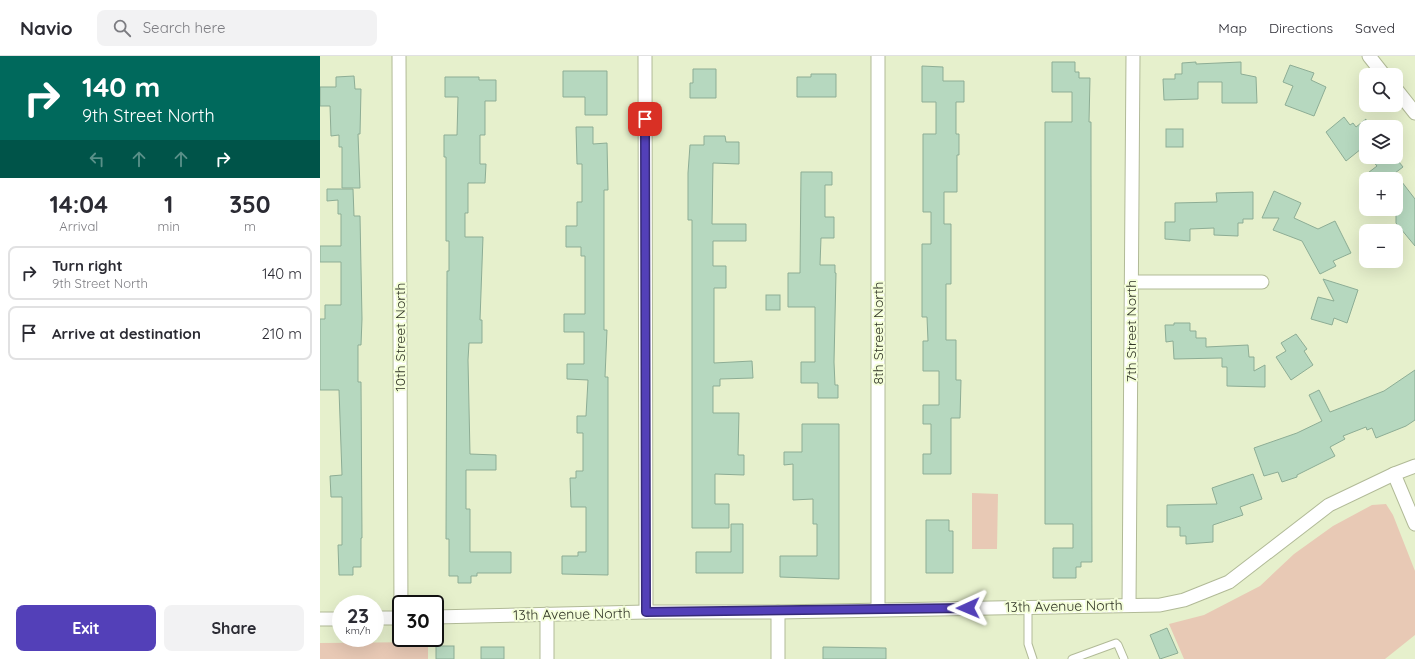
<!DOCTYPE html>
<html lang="en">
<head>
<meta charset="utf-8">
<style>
  body { margin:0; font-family:Quicksand,sans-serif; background:#f2f2f3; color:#2b2b33; height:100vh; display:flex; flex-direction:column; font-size:15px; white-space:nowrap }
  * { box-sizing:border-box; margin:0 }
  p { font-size:13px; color:#7c7c81 }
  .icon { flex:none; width:22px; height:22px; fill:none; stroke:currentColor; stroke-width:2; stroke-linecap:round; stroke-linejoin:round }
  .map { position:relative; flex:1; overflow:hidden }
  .sheet { display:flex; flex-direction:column; background:#fff; width:320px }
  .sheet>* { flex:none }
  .banner { background:#00695c; color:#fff; overflow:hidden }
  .controls { position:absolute; left:1039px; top:12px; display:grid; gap:8px }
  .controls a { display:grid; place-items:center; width:44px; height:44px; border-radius:8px; background:#fff; box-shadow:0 4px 16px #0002; font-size:20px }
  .speed { position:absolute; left:12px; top:539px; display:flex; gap:8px; font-size:20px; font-weight:700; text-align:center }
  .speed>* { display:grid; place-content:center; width:52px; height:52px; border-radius:50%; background:#fff; box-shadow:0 4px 16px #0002; line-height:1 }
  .speed small { font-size:10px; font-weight:400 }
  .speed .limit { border:2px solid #111; border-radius:6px; background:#fff; color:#111 }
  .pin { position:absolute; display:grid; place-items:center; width:34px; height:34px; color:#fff; margin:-17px; border-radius:8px; box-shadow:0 2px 6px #0006 }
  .me { position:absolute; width:44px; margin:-22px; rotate:269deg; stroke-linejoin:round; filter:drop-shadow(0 0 3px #0008) }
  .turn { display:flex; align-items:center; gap:14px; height:84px; padding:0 16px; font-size:18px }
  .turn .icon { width:52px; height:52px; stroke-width:2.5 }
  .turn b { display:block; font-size:28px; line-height:34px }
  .lanes { display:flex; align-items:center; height:38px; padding:0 16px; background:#0003; justify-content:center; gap:20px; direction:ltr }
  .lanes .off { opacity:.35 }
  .eta { display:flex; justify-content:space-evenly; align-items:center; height:68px; text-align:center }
  .eta b { font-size:24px; font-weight:700; line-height:28px }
  .button { display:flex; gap:8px; margin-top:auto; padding:8px 16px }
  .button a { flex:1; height:46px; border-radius:8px; background:#5340b8; color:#fff; font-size:16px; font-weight:700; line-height:46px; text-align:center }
  .button a+a { background:#f2f2f3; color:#2b2b33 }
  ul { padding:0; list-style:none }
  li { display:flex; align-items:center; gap:12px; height:54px; margin:0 8px 6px; padding:0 8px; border:2px solid #e1e1e2; border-radius:8px }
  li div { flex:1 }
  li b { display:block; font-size:15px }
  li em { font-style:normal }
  header { display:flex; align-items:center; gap:24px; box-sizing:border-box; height:56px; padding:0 20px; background:#fff; border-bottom:1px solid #e1e1e2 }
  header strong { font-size:19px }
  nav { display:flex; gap:22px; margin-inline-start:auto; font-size:14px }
  .search { width:280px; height:36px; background:#f2f2f3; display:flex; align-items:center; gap:10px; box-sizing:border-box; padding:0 14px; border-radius:8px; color:#7c7c81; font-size:15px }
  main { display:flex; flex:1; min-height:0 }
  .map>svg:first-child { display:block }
  .green { fill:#e8c9b5 }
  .building { fill:#b6d8bf; stroke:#8dad95 }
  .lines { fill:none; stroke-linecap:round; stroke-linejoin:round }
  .service-casing { stroke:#b1ba97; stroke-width:9 }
  .minor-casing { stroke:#b1ba97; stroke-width:15 }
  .service { stroke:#fff; stroke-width:7 }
  .minor { stroke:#fff; stroke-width:13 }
  .route-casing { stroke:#362a78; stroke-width:10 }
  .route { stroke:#5340b8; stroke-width:7 }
  .labels { text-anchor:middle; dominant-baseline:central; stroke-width:4; stroke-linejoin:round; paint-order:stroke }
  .street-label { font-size:14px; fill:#313527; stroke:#f4fed9 }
</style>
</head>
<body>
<header>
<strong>Navio</strong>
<div class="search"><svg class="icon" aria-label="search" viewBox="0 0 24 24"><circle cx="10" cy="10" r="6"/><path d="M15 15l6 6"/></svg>Search here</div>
<nav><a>Map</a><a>Directions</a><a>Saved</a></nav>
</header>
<main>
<section class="sheet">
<div class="banner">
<div class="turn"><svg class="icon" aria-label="right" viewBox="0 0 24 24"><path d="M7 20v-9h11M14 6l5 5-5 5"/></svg><div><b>140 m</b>9th Street North</div></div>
<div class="lanes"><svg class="icon off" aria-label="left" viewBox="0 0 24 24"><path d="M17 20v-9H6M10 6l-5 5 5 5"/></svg><svg class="icon off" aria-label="ahead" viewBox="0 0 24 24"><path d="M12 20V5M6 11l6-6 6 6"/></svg><svg class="icon off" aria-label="ahead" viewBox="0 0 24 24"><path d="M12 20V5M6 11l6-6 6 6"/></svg><svg class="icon" aria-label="right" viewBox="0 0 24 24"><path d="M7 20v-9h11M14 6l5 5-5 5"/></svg></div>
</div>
<div class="eta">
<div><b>14:04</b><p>Arrival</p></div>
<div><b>1</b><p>min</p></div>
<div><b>350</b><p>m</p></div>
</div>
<ul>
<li><svg class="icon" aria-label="right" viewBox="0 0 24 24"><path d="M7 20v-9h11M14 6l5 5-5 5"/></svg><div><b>Turn right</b><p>9th Street North</p></div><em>140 m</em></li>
<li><svg class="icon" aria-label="arrive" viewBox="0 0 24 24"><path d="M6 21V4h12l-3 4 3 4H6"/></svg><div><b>Arrive at destination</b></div><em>210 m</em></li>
</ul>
<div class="button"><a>Exit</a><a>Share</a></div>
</section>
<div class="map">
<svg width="1095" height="603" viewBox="0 0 1095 603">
  <rect width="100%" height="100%" fill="#e6f0cc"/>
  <g class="green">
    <polygon points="652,437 678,438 677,493 652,493"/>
    <polygon points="1066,448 1073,459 1095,515 1095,579 1065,603 864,603 849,568 884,559 940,530 974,498 1013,470 1052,449"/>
    <polygon points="108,586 108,603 0,603 0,587"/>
  </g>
  <g class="building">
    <polygon points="732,6 755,6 755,16 759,16 759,22 770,22 769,66 771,66 771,118 772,506 761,506 761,511 756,511 756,522 733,522 733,492 753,492 753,468 725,468 725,66 752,66 752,36 732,36"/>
    <polygon points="876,6 876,8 921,6 921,18 936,21 937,47 902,47 902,26 878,26 878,43 844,44 843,23 855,23 855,18 862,18 862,7"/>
    <polygon points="970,9 994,17 991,24 1006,31 994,60 965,49 973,30 963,26"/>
    <polygon points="602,10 623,11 623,25 644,25 644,46 636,46 636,78 639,78 639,99 637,99 637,136 624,136 624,168 631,168 631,228 626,228 626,284 636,284 636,324 641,324 640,362 631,362 631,418 603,418 603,398 611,398 611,368 603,368 603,349 619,349 619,315 603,315 603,285 608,285 607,261 602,261 602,188 611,188 611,156 603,156 603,78 616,78 616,46 602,46"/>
    <polygon points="373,13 396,13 396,42 370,42 370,27 373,27"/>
    <polygon points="243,15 287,15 287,59 265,59 265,41 243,41"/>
    <polygon points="491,18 516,18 516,41 477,41 477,21 491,21"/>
    <polygon points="34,20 35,33 41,33 40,78 38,78 40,132 22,132 22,91 19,91 19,79 11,80 10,50 0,50 0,31 16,31 16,21"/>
    <polygon points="125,21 159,21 159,24 176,24 176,45 165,45 165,79 160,79 160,108 166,108 165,127 148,127 148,157 145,157 145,181 163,181 160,264 162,264 162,287 149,287 148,304 150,398 176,399 176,414 146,414 146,453 150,453 150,496 191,496 191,517 157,517 157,520 151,520 151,527 138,527 138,520 129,520 129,483 126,483 127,215 129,215 129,185 126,185 126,101 124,101 124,79 137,79 138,41 125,41"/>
    <polygon points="1024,61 1030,69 1033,67 1036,71 1046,63 1046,89 1026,105 1006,76"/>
    <polygon points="256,71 273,71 273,88 287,87 288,134 284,134 284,274 287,274 285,321 288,321 288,519 242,518 242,500 258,500 258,496 266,496 266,451 251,451 250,422 256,422 256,415 263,415 263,377 257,377 257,360 266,360 268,324 247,323 247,308 264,308 264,276 244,276 244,258 265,258 265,200 261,200 261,191 246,191 246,170 257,170 257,146 262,146 262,108 257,108"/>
    <rect x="846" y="73" width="17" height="18"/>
    <polygon points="384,80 405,80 406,86 419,86 419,108 393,107 392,168 426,168 426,185 393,185 393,210 406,210 406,232 394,232 394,307 432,305 433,322 400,323 400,330 393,330 393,357 419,357 418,399 424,399 424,419 395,418 395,448 409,448 409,472 372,472 372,164 368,164 368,117 370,89 384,89"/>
    <polygon points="1049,101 1075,101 1083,111 1075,117 1095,143 1095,190 1076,167 1076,123 1040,123 1057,110"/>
    <polygon points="481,116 512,116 512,129 505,129 505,161 514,161 514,182 501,182 500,209 515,209 515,217 516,217 514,306 515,329 518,329 518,342 498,342 498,327 481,327 481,306 495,306 495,251 468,251 468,217 480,217"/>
    <polygon points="7,133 33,133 34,160 40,160 42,263 41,289 38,289 38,326 41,326 42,482 41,482 41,511 33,511 33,519 19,519 18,489 22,489 22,441 11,441 10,420 22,419 19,334 0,334 0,263 5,263 5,249 21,249 21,206 0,206 0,190 21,190 21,158 18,158 18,144 7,145"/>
    <polygon points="954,135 981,147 974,162 998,173 1015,165 1031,197 1013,205 1016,210 1000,218 982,185 953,174 959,162 942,162"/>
    <polygon points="933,136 933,163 923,163 923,167 918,167 918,180 894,179 894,172 870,173 870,185 845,183 845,166 855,166 855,147 897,146 896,137"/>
    <polygon points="1003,223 1038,234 1027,267 1014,262 1012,269 991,263 998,241 1014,245"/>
    <rect x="446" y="239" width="14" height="15"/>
    <polygon points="854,267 870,267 870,275 876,275 876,282 886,282 886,291 928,289 929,301 934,301 934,315 945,309 945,331 907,330 907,311 902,311 902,302 854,303 853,285 846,286 845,269 854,269"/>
    <polygon points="976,278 987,293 984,295 993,309 971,324 956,301 966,295 961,287"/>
    <polygon points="1095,314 1095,364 1086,370 1056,382 1052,372 1047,374 1046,371 1023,380 1025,383 1010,391 1015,400 977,419 977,421 962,426 958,416 944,420 934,392 977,377 1002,365 989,339 999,334 1010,356 1064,335"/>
    <polygon points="482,368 519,368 519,523 460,521 460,500 497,500 497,468 493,468 493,443 473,444 473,408 464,409 464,396 482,396"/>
    <polygon points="933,418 942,443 920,451 923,459 893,469 893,486 866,488 866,480 860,480 860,471 847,471 847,449 897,448 892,432"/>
    <polygon points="606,464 629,464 629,475 633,475 633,517 606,517"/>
    <polygon points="411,468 423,468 423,517 376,517 376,496 411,496"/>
    <polygon points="847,572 858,597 840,603 830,579"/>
    <rect x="116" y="590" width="18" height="13"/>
    <rect x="161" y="591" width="23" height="12"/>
    <polygon points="503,591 566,592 566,603 503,603"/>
  </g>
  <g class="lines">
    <g class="service-casing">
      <g id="service">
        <polyline points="708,551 708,588 713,603"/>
        <polyline points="752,603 796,587 798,589 804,603"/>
      </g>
    </g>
    <g class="minor-casing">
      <g id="minor">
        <polyline points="79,0 81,562"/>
        <polyline points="325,0 326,556"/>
        <polyline points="1049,0 1064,19"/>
        <polyline points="1076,33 1095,57"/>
        <polyline points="812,226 942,226"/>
        <polyline points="1074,418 1095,468"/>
        <polyline points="809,549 813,0"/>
        <polyline points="558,553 558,0"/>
        <polyline points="458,556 458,603"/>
        <polyline points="227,558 227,603"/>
        <polyline points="115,561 326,556 458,556 840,549 864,544 909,526 1009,449 1074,418 1095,410"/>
        <polyline points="55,562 81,562"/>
        <polyline points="0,563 21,563"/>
      </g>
    </g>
    <use href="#service" class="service"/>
    <use href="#minor" class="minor"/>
  </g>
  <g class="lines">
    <g class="route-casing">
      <polyline id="route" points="325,63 326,556 648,552"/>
    </g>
    <use href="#route" class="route"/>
  </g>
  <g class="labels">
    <g class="street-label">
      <text transform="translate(811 275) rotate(-90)">7th Street North</text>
      <text transform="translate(558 277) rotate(-90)">8th Street North</text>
      <text transform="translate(80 281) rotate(-90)">10th Street North</text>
      <text transform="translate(744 550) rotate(-1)">13th Avenue North</text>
      <text transform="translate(252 558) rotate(-1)">13th Avenue North</text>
    </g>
  </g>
</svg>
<div class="controls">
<a><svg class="icon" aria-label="search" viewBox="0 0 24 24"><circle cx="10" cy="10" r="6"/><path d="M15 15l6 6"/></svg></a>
<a><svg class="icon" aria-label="layers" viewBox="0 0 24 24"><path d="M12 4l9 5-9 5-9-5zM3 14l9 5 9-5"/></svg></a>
<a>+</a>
<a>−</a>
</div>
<div class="speed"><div>23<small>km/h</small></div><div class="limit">30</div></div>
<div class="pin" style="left:325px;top:63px;background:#d93025"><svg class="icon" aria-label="arrive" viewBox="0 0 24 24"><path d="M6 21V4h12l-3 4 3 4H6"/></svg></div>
<svg class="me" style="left:648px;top:552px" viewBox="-20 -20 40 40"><path d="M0-17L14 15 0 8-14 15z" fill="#5340b8" stroke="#fff" stroke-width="4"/></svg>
</div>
</main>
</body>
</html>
